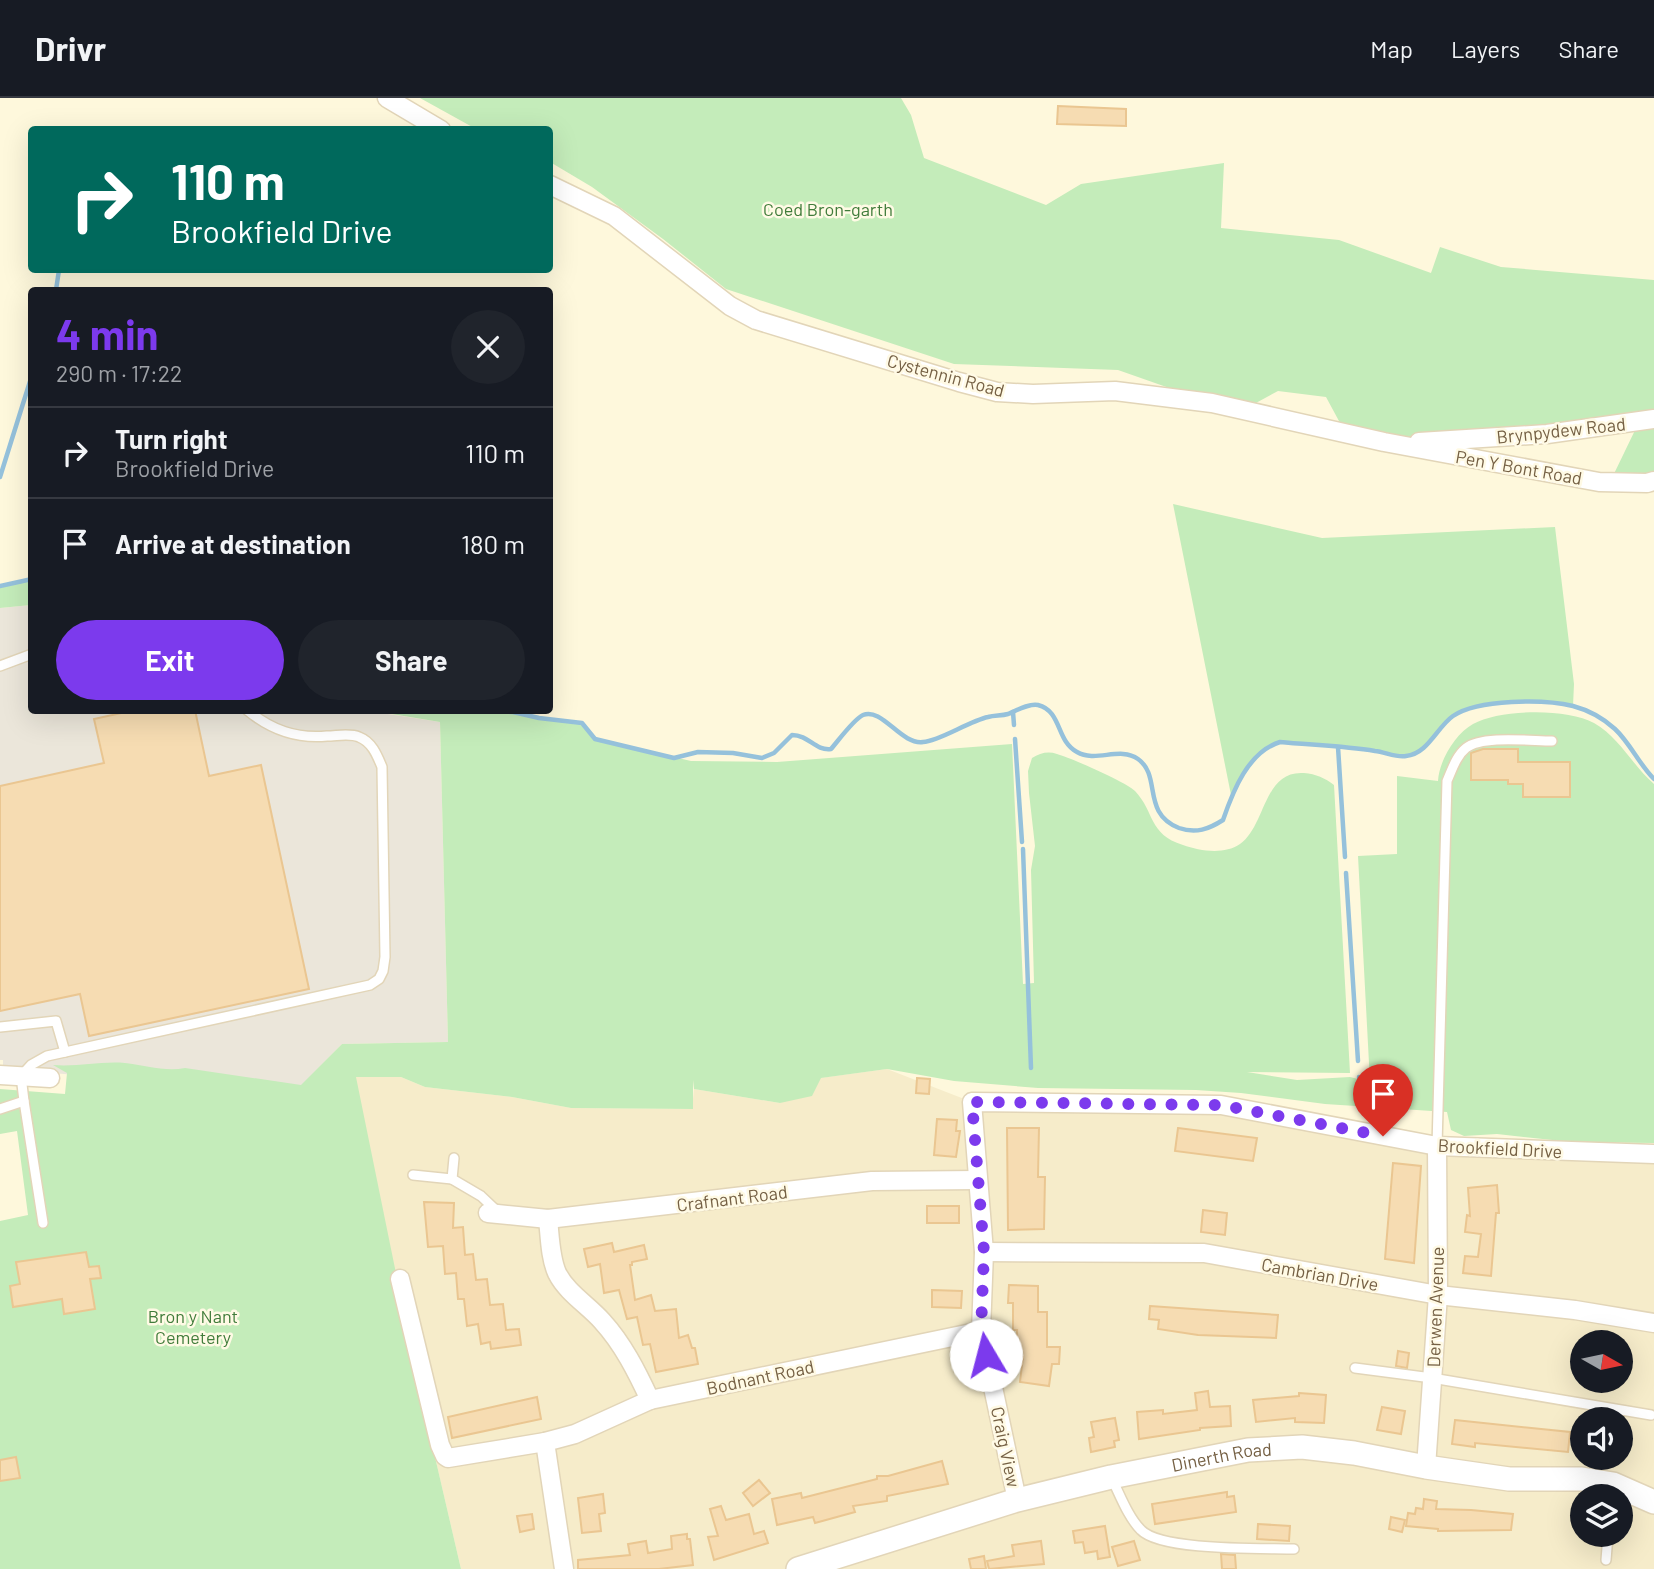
<!DOCTYPE html>
<html lang="en">
<head>
<meta charset="utf-8">
<style>
  body { margin:0; font-family:Barlow,sans-serif; background:#20242c; color:#f1f3f6; height:100vh; display:flex; flex-direction:column; font-size:26px; white-space:nowrap }
  * { box-sizing:border-box; margin:0 }
  p { font-size:23px; color:#9ea1a6 }
  .icon { flex:none; width:38px; height:38px; fill:none; stroke:currentColor; stroke-width:2; stroke-linecap:round; stroke-linejoin:round }
  .map { position:relative; flex:1; overflow:hidden }
  .details { position:absolute; left:28px; top:189px; width:525px; height:427px; display:flex; flex-direction:column; background:#171b24; border-radius:7px; box-shadow:0 7px 28px #0002 }
  .details>* { flex:none }
  .top-card { position:absolute; left:28px; top:28px; width:525px; height:147px; border-radius:7px; box-shadow:0 7px 28px #0002; background:#00695c; color:#fff; overflow:hidden }
  .needle { width:46px; rotate:99deg }
  .tools { position:absolute; left:1570px; top:1232px; display:grid; gap:14px }
  .tools a { display:grid; place-items:center; width:63px; height:63px; border-radius:50%; background:#171b24; box-shadow:0 7px 28px #0002; font-size:35px }
  .pin { position:absolute; display:grid; place-items:center; width:60px; height:60px; color:#fff; margin:-72px -30px; border-radius:50% 50% 50% 0; rotate:-45deg; box-shadow:0 0 7px #0007 }
  .pin .icon { rotate:45deg }
  .me { position:absolute; width:77px; margin:-38px; rotate:352deg; stroke-linejoin:round; filter:drop-shadow(0 0 5px #0008) }
  .turn { display:flex; align-items:center; gap:24px; height:147px; padding:0 28px; font-size:32px }
  .turn .icon { width:91px; height:91px; stroke-width:2.5 }
  .turn b { display:block; font-size:49px; line-height:60px }
  .round { display:grid; place-items:center; flex:none; width:74px; height:74px; border-radius:37px; background:#20242c }
  .summary { display:flex; align-items:center; justify-content:space-between; height:119px; padding:0 28px }
  h1 { font-size:42px; font-weight:700; line-height:52px; color:#7c3aed }
  .cta { display:flex; gap:14px; margin-top:auto; padding:14px 28px }
  .cta a { flex:1; height:80px; border-radius:42px; background:#7c3aed; color:#fff; font-size:28px; font-weight:700; line-height:80px; text-align:center }
  .cta a+a { background:#20242c; color:#f1f3f6 }
  ul { padding:0; list-style:none }
  li { display:flex; align-items:center; gap:21px; height:91px; padding:0 28px; border-top:2px solid #363941 }
  li div { flex:1 }
  li b { display:block; font-size:26px }
  li em { font-style:normal }
  header { display:flex; align-items:center; gap:42px; box-sizing:border-box; height:98px; padding:0 35px; background:#171b24; border-bottom:2px solid #363941 }
  header strong { font-size:33px }
  nav { display:flex; gap:38px; margin-inline-start:auto; font-size:24px }
  .map>svg:first-child { display:block }
  .residential { fill:#f6ecca; fill-rule:evenodd }
  .industrial { fill:#ebe6da }
  .green { fill:#c4ecba }
  .lines { fill:none; stroke-linecap:round; stroke-linejoin:round }
  .stream { stroke:#95c1db; stroke-width:4.5 }
  .building { fill:#f6dcb2; stroke:#eac691; stroke-width:2 }
  .service-casing { stroke:#e2d5b8; stroke-width:12 }
  .minor-casing { stroke:#e2d5b8; stroke-width:21 }
  .tertiary-casing { stroke:#e2d5b8; stroke-width:26 }
  .service { stroke:#fff; stroke-width:9 }
  .minor { stroke:#fff; stroke-width:18 }
  .tertiary { stroke:#fff; stroke-width:23 }
  .route { stroke:#7c3aed; stroke-width:12; stroke-dasharray:0 21.6 }
  .labels { text-anchor:middle; dominant-baseline:central; stroke-width:5; stroke-linejoin:round; paint-order:stroke }
  .park-label { font-size:18px; fill:#407c3a; stroke:#fffae5 }
  .street-label { font-size:18px; fill:#756044; stroke:#fffae5 }
</style>
</head>
<body>
<header>
<strong>Drivr</strong>
<nav><a>Map</a><a>Layers</a><a>Share</a></nav>
</header>
<div class="map">
<svg width="1654" height="1471" viewBox="0 0 1654 1471">
  <rect width="100%" height="100%" fill="#fef8dc"/>
  <path class="residential" d="M887 971 972 1004 1221 1007 1437 1048 1654 1056V1471H461L382 1131 355 979H401L425 989 512 999 571 1010 692 1011 694 991 780 1005 820 980ZM1582 1244H1620V1283H1582ZM1582 1321H1620V1360H1582ZM1582 1398H1620V1437H1582Z"/>
  <polygon class="industrial" points="31,507 32,612 361,612 440,624 448,944 342,946 294,995 3,971 3,962 0,962 0,510"/>
  <g class="green">
    <polygon points="420,0 901,0 911,17 924,60 1046,107 1081,86 1224,65 1221,130 1339,142 1431,175 1440,149 1501,169 1654,182 1654,383 1610,384 1639,324 1384,344 1346,336 1326,299 1278,293 1243,312 1212,305 1118,272 954,266 726,191 663,141 592,89 550,64 550,32 476,31"/>
    <path d="M1173 406 1322 440 1555 429 1574 586 1573 608C1538 603 1476 598 1447 622 1433 633 1427 654 1408 658 1397 660 1383 654 1371 653 1341 649 1310 647 1280 644 1256 652 1244 677 1231 697Z"/>
    <polygon points="31,481 31,507 0,510 0,487"/>
    <path d="M479 612 513 614 539 620 582 625 595 641 691 663 777 664 1012 646 1023 886 1034 885 1031 772 1035 748 1029 695 1028 673 1032 660C1040 655 1048 653 1057 656 1071 660 1126 684 1135 693 1155 714 1148 736 1183 747 1200 753 1224 757 1240 746 1266 728 1263 672 1304 675 1316 676 1325 680 1334 687L1350 975 1247 974 1297 982 1350 979 1370 984 1358 758 1397 756V678L1438 683C1439 663 1455 636 1473 626 1500 611 1567 610 1594 625 1620 640 1632 667 1654 686V1045L1571 1044 1497 1036 1464 1038 1451 1032 1447 1014 1325 1006 1241 995 1196 992 1038 990 954 983 887 971 821 980 812 998 780 1005 694 991 693 982V1011L571 1010 512 999 425 989 401 979H356L422 1303 461 1471H0V1123L28 1117 17 1033 0 1036V991L65 996 67 975 53 967C78 969 100 963 125 965 145 967 165 974 185 970L301 987 342 946 448 944 440 624 374 613Z"/>
  </g>
  <g class="lines">
    <g class="stream">
      <polyline points="56,192 59,172"/>
      <polyline points="0,379 32,277"/>
      <polyline points="0,488 32,481"/>
      <path d="M479 612 513 614 539 620 582 625 595 641 674 660 698 654 733 655 762 660 774 655 792 637C809 637 815 653 831 651 838 643 854 621 863 617 882 609 901 647 923 644 940 643 969 623 988 619 995 617 1001 618 1008 616 1017 612 1030 605 1038 607 1062 613 1056 643 1077 654 1096 665 1120 648 1138 661 1162 678 1141 715 1179 730 1196 736 1209 731 1223 722 1233 693 1248 654 1280 644 1311 647 1344 648 1375 653 1385 654 1397 660 1406 658 1428 656 1437 629 1453 618 1478 601 1544 601 1573 608 1588 612 1603 620 1615 631 1630 645 1639 666 1654 681"/>
      <polyline points="1013,614 1014,627"/>
      <polyline points="1015,641 1022,744"/>
      <polyline points="1338,649 1345,759"/>
      <polyline points="1023,751 1031,970"/>
      <polyline points="1346,775 1358,963"/>
      <polyline points="1359,979 1360,985"/>
    </g>
  </g>
  <g class="building">
    <polygon points="1058,8 1126,11 1126,28 1057,26"/>
    <polygon points="135,612 195,612 209,678 261,667 309,891 89,938 80,896 0,913 0,688 104,665 94,621"/>
    <polygon points="1483,651 1518,651 1518,664 1570,664 1570,699 1523,699 1523,686 1508,686 1508,682 1471,682 1471,655"/>
    <polygon points="917,980 930,981 929,996 916,995"/>
    <polygon points="937,1021 957,1022 956,1033 960,1033 956,1059 934,1057"/>
    <polygon points="1007,1030 1039,1030 1038,1079 1045,1079 1044,1131 1008,1132"/>
    <polygon points="1178,1030 1257,1040 1253,1063 1175,1053"/>
    <polygon points="1393,1065 1421,1068 1414,1165 1385,1161"/>
    <polygon points="1497,1087 1499,1115 1496,1115 1491,1178 1463,1175 1465,1158 1478,1159 1481,1136 1465,1134 1467,1117 1470,1118 1468,1090"/>
    <polygon points="424,1104 454,1105 453,1130 463,1129 465,1157 473,1156 476,1182 487,1181 490,1207 503,1206 506,1232 519,1231 521,1247 491,1251 490,1244 481,1246 478,1226 467,1228 464,1201 458,1201 456,1175 445,1176 443,1148 428,1149"/>
    <rect x="927" y="1108" width="32" height="17"/>
    <polygon points="1203,1112 1227,1115 1225,1137 1201,1134"/>
    <polygon points="612,1145 614,1154 644,1147 647,1161 632,1164 632,1167 630,1167 635,1202 651,1197 655,1213 676,1211 679,1240 688,1237 692,1250 695,1250 698,1266 656,1274 650,1246 643,1247 637,1219 627,1221 619,1192 604,1195 600,1166 588,1169 584,1151"/>
    <polygon points="86,1154 89,1169 99,1168 101,1180 90,1181 95,1211 64,1216 62,1201 13,1209 10,1188 20,1186 16,1164"/>
    <polygon points="1009,1187 1038,1188 1038,1214 1047,1214 1047,1249 1060,1249 1059,1266 1052,1266 1049,1288 1020,1284 1023,1259 1017,1258 1017,1232 1013,1232 1013,1205 1008,1205"/>
    <polygon points="932,1192 962,1193 961,1210 932,1209"/>
    <polygon points="1150,1208 1278,1217 1276,1240 1198,1237 1158,1231 1159,1222 1149,1221"/>
    <polygon points="1398,1253 1409,1255 1407,1270 1396,1268"/>
    <polygon points="1208,1293 1210,1309 1230,1308 1231,1328 1200,1330 1200,1332 1139,1341 1137,1314 1163,1312 1163,1316 1197,1312 1195,1295"/>
    <polygon points="1299,1295 1326,1297 1324,1325 1295,1324 1295,1320 1256,1324 1253,1302 1299,1298"/>
    <polygon points="537,1299 541,1321 452,1340 448,1319"/>
    <polygon points="1382,1309 1405,1313 1401,1336 1377,1332"/>
    <polygon points="1115,1320 1119,1342 1114,1343 1115,1349 1091,1354 1089,1340 1094,1339 1091,1324"/>
    <polygon points="1455,1322 1570,1334 1568,1354 1475,1345 1475,1349 1452,1346"/>
    <polygon points="16,1359 20,1380 0,1383 0,1362"/>
    <polygon points="942,1363 948,1386 887,1398 887,1403 853,1408 855,1414 815,1425 813,1419 777,1427 772,1401 801,1395 802,1400 877,1381 877,1378 888,1378"/>
    <polygon points="759,1382 770,1395 753,1408 743,1395"/>
    <polygon points="1227,1394 1227,1399 1234,1398 1236,1414 1155,1426 1152,1406"/>
    <polygon points="603,1396 605,1415 599,1416 601,1433 582,1435 578,1400"/>
    <polygon points="1424,1401 1437,1403 1436,1411 1471,1412 1513,1416 1511,1432 1438,1433 1438,1431 1406,1428 1408,1415 1415,1416 1416,1410 1423,1411"/>
    <polygon points="721,1408 726,1422 749,1416 754,1436 764,1433 768,1445 714,1462 708,1439 718,1438 710,1411"/>
    <polygon points="532,1416 534,1431 520,1434 517,1418"/>
    <polygon points="1391,1419 1405,1422 1402,1434 1389,1431"/>
    <polygon points="1258,1426 1290,1428 1289,1443 1257,1441"/>
    <polygon points="1105,1428 1110,1459 1098,1461 1097,1453 1085,1455 1083,1444 1075,1445 1073,1433"/>
    <polygon points="687,1436 687,1441 690,1441 693,1467 659,1471 578,1471 578,1462 630,1457 628,1446 646,1443 648,1455 672,1451 671,1438"/>
    <polygon points="1041,1443 1044,1466 989,1471 987,1463 1014,1458 1012,1447"/>
    <polygon points="1134,1443 1140,1462 1118,1468 1112,1449"/>
    <polygon points="1221,1456 1235,1457 1236,1471 1222,1471"/>
    <polygon points="984,1458 986,1471 971,1471 969,1461"/>
  </g>
  <g class="lines">
    <g class="service-casing">
      <g id="service">
        <polyline points="0,568 32,556"/>
        <polyline points="0,929 56,923 65,954"/>
        <polyline points="24,1003 43,1125"/>
        <path d="M0 1011 24 1003 21 978 31 967 47 958 370 887 379 881 383 873 385 859 382 669C377 657 372 644 359 639 350 635 337 638 327 638 296 641 271 632 247 612"/>
        <path d="M1437 1048 1447 683C1452 672 1456 658 1466 650 1482 637 1531 643 1552 643"/>
        <polyline points="454,1060 452,1081 481,1098 498,1114"/>
        <polyline points="413,1077 452,1081"/>
        <polyline points="1355,1270 1432,1280 1651,1317"/>
        <path d="M1112 1381C1120 1397 1128 1419 1141 1432 1161 1453 1262 1450 1294 1451"/>
        <polyline points="1606,1462 1608,1437"/>
      </g>
    </g>
    <g class="minor-casing">
      <g id="minor">
        <polyline points="387,0 441,32"/>
        <polyline points="550,87 614,118 730,208 756,222 959,284 997,294 1033,296 1115,293 1212,305 1384,344 1599,384 1647,385 1654,383"/>
        <polyline points="1419,344 1547,336 1654,321"/>
        <polyline points="0,977 50,980"/>
        <polyline points="488,1115 548,1121 872,1083 977,1082"/>
        <path d="M548 1121C550 1139 550 1159 557 1175 567 1195 588 1207 602 1223 623 1246 637 1274 650 1302"/>
        <polyline points="984,1154 1204,1155 1438,1197 1575,1212 1654,1225"/>
        <polyline points="400,1181 440,1347 445,1358 448,1360 545,1344 575,1336 650,1302 981,1233"/>
        <polyline points="545,1344 564,1471"/>
        <polyline points="1426,1369 1438,1197 1437,1048"/>
        <polyline points="1017,1402 981,1233 984,1154 972,1004 1221,1007 1437,1048 1654,1056"/>
      </g>
    </g>
    <g class="tertiary-casing">
      <g id="tertiary">
        <path id="s1" d="M798 1471 1017 1402 1111 1379 1248 1352 1302 1349 1354 1355 1426 1369 1509 1381H1582L1613 1386 1654 1404"/>
      </g>
    </g>
    <use href="#service" class="service"/>
    <use href="#minor" class="minor"/>
    <use href="#tertiary" class="tertiary"/>
  </g>
  <g class="lines">
    <polyline class="route" points="986,1257 981,1233 984,1154 972,1004 1221,1007 1383,1038"/>
  </g>
  <g class="labels">
    <g class="park-label">
      <text x="828" y="111">Coed Bron-garth</text>
      <text x="193" y="1218">Bron y Nant<tspan x="193" dy="21">Cemetery</tspan></text>
    </g>
    <g class="street-label">
      <text transform="translate(946 277) rotate(15)">Cystennin Road</text>
      <text transform="translate(1561 332) rotate(-6)">Brynpydew Road</text>
      <text transform="translate(1519 369) rotate(10)">Pen Y Bont Road</text>
      <text transform="translate(1500 1050) rotate(3)">Brookfield Drive</text>
      <text transform="translate(732 1100) rotate(-7)">Crafnant Road</text>
      <text transform="translate(1320 1176) rotate(10)">Cambrian Drive</text>
      <text transform="translate(1435 1209) rotate(-88)">Derwen Avenue</text>
      <text transform="translate(760 1279) rotate(-12)">Bodnant Road</text>
      <text transform="translate(1006 1349) rotate(78)">Craig View</text>
      <text stroke="none"><textPath href="#s1" startOffset="439">Dinerth Road</textPath></text>
    </g>
  </g>
</svg>
<div class="tools">
<a><svg class="needle" viewBox="-14 -14 28 28"><path d="M0-13l5 13h-10z" fill="#e53935"/><path d="M0 13l5-13h-10z" fill="#9ea1a6"/></svg></a>
<a><svg class="icon" aria-label="sound" viewBox="0 0 24 24"><path d="M4 9h4l5-4v14l-5-4H4zM17 9q2 3 0 6"/></svg></a>
<a><svg class="icon" aria-label="layers" viewBox="0 0 24 24"><path d="M12 4l9 5-9 5-9-5zM3 14l9 5 9-5"/></svg></a>
</div>
<div class="pin" style="left:1383px;top:1038px;background:#d93025"><svg class="icon" aria-label="arrive" viewBox="0 0 24 24"><path d="M6 21V4h12l-3 4 3 4H6"/></svg></div>
<svg class="me" style="left:986px;top:1257px" viewBox="-20 -20 40 40"><circle r="19" fill="#fff"/><path d="M0-13L10 11 0 6-10 11z" fill="#7c3aed"/></svg>
<div class="top-card">
<div class="turn"><svg class="icon" aria-label="right" viewBox="0 0 24 24"><path d="M7 20v-9h11M14 6l5 5-5 5"/></svg><div><b>110 m</b>Brookfield Drive</div></div>
</div>
<section class="details">
<div class="summary"><div><h1>4 min</h1><p>290 m · 17:22</p></div><a class="round"><svg class="icon" aria-label="close" viewBox="0 0 24 24"><path d="M6 6l12 12M18 6L6 18"/></svg></a></div>
<ul>
<li><svg class="icon" aria-label="right" viewBox="0 0 24 24"><path d="M7 20v-9h11M14 6l5 5-5 5"/></svg><div><b>Turn right</b><p>Brookfield Drive</p></div><em>110 m</em></li>
<li><svg class="icon" aria-label="arrive" viewBox="0 0 24 24"><path d="M6 21V4h12l-3 4 3 4H6"/></svg><div><b>Arrive at destination</b></div><em>180 m</em></li>
</ul>
<div class="cta"><a>Exit</a><a>Share</a></div>
</section>
</div>
</body>
</html>
